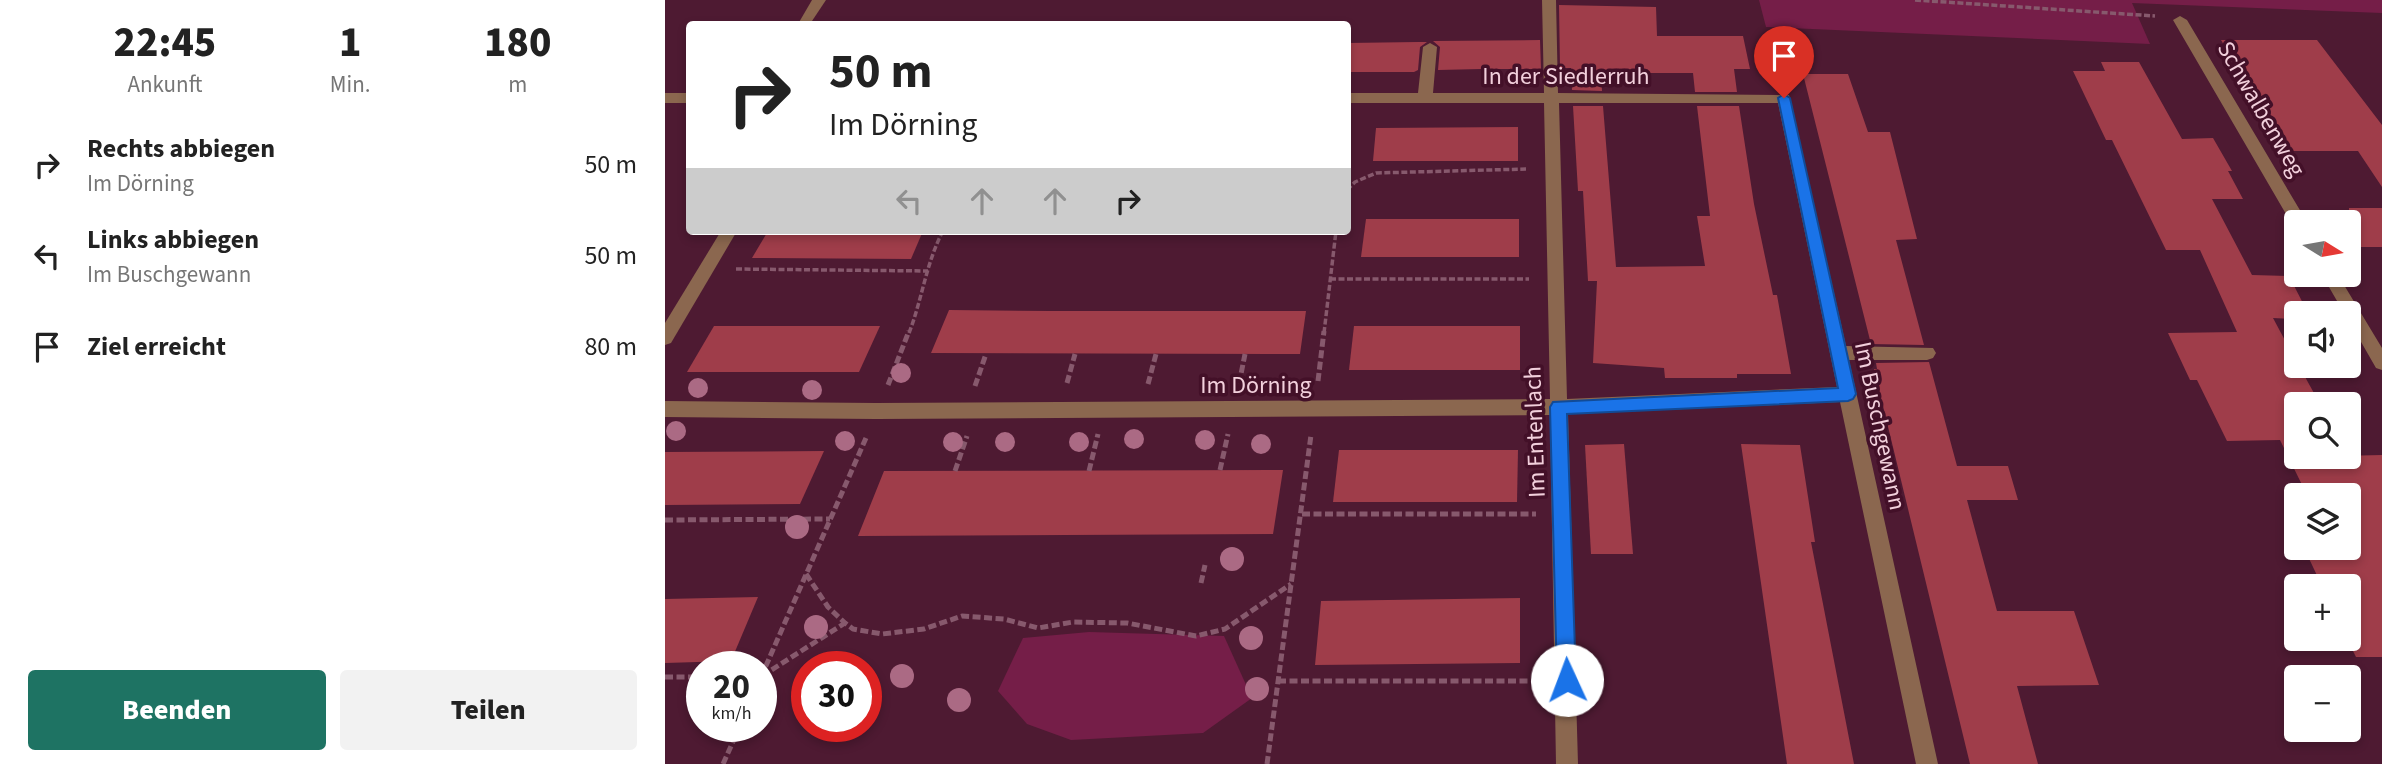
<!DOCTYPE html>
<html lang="de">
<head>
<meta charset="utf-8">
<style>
  body { margin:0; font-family:"Source Sans 3",sans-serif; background:#f2f2f2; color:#222; height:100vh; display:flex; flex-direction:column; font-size:26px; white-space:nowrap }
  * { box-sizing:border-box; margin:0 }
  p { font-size:23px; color:#767676 }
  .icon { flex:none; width:38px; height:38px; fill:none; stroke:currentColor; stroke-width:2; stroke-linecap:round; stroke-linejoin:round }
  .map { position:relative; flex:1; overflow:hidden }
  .sheet { display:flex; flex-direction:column; background:#fff; width:665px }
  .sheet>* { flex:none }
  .hud { position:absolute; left:21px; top:21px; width:665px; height:214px; border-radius:7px; box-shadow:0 4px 10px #0003; background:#fff; color:#222; overflow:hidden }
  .needle { width:46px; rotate:101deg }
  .fabs { position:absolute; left:1619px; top:210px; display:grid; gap:14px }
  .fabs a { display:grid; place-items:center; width:77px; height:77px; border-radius:7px; background:#fff; box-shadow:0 4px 10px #0003; font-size:35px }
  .speed { position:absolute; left:21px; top:651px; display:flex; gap:14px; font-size:35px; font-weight:700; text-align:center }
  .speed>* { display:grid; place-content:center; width:91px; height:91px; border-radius:50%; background:#fff; box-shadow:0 4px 10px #0003; line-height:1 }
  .speed small { font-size:18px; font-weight:400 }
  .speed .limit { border:10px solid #d22; background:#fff; color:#111 }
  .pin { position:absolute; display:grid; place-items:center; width:60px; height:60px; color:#fff; margin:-72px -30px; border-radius:50% 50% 50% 0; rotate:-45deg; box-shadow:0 0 7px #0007 }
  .pin .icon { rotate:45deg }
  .me { position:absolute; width:77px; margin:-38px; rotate:358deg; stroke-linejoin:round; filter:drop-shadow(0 0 5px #0008) }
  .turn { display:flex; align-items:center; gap:24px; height:147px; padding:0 28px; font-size:32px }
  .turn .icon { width:91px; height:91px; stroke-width:2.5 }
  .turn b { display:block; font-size:49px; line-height:60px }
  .lanes { display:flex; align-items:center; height:66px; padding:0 28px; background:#0003; justify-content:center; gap:35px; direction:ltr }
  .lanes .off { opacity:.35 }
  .eta { display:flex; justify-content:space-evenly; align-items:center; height:119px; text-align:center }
  .eta b { font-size:42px; font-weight:800; line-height:49px }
  .button { display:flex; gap:14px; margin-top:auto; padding:14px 28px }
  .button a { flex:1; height:80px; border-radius:7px; background:#1e7363; color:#fff; font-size:28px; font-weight:800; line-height:80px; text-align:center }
  .button a+a { background:#f2f2f2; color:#222 }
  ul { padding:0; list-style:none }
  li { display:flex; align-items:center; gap:21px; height:91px; padding:0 28px }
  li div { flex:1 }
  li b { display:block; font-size:26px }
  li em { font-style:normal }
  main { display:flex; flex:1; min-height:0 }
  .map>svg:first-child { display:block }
  .green { fill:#751e48 }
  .building { fill:#9f3d4a }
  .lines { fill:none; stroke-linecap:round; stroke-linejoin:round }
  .path-far1 { stroke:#87596d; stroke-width:3.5; stroke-dasharray:6 2.5; stroke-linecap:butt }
  .path { stroke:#87596d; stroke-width:5; stroke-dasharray:8 3.5; stroke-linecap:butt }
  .minor { fill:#8b674f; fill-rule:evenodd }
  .tree { fill:#ab6a84 }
  .route { fill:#1a73e8; stroke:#114b97; stroke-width:2 }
  .labels { text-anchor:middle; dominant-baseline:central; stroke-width:7; stroke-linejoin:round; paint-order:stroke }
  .street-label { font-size:24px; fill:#f2d0dc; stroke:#431028 }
</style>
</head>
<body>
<main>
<section class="sheet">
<div class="eta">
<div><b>22:45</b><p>Ankunft</p></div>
<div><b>1</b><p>Min.</p></div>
<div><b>180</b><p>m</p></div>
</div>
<ul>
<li><svg class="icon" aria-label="right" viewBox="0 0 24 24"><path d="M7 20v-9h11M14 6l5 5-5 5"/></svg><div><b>Rechts abbiegen</b><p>Im Dörning</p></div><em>50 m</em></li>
<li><svg class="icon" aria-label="left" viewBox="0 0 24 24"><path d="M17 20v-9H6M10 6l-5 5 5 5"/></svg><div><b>Links abbiegen</b><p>Im Buschgewann</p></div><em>50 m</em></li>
<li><svg class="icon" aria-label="arrive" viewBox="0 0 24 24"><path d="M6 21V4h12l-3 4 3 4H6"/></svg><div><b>Ziel erreicht</b></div><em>80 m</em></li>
</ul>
<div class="button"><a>Beenden</a><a>Teilen</a></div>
</section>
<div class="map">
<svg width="1717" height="764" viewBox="0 0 1717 764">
  <rect width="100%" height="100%" fill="#4e1a32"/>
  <g class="green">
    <polygon points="1094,0 1717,0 1717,13 1467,3 1485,44 1101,27"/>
    <polygon points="424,632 559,636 587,698 538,733 406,740 362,724 333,691 358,638"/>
  </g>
  <g class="building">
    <polygon points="894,5 991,7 992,36 1078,36 1085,69 1069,69 1072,92 1030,92 1028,73 936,73 937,91 907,90 906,68 895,68"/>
    <polygon points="875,40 876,69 816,69 773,70 775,47 768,41"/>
    <polygon points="1556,40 1652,40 1717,125 1717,187 1693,151 1624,151 1579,70 1574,70"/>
    <polygon points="753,42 762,42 755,47 753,70 749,72 682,72 682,43"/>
    <polygon points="1436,62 1474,62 1517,139 1548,138 1567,171 1563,171 1578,199 1547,199 1587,275 1624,276 1643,313 1631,313 1631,319 1608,318 1631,361 1631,366 1634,366 1655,404 1631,404 1631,457 1717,455 1717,657 1691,657 1682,639 1684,586 1657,586 1639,548 1684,548 1684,495 1642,495 1615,440 1562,441 1532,380 1525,380 1503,333 1572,332 1535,250 1501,250 1447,140 1441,140 1408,71 1440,71"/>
    <polygon points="1138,74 1183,74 1203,132 1225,132 1252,239 1231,240 1259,345 1206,344"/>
    <polygon points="908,106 938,106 951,267 1040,266 1032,216 1045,216 1032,106 1074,106 1089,204 1108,295 1112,295 1126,374 1072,374 1072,378 1000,378 999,368 928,363 932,281 923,281 918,191 913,191"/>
    <polygon points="853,127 853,161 708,161 711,128"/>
    <rect x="1684" y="208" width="33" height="39"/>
    <polygon points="701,219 854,219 854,257 696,257"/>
    <polygon points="103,231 258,231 246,259 87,258"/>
    <polygon points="284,310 385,311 641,311 635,354 266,353"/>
    <polygon points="49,326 215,326 194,372 22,372"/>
    <polygon points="689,326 855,326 855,370 684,370"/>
    <polygon points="1264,362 1292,466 1343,466 1353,500 1302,500 1332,611 1409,611 1434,685 1352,686 1373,764 1305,764 1209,369 1212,369 1211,363"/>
    <polygon points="959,444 968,554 926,554 920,445"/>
    <polygon points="1076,444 1135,445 1150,542 1146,542 1189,764 1122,764"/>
    <polygon points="674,450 853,450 852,502 668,502"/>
    <polygon points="159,451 135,504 0,505 0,452"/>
    <polygon points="618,470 608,534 193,536 219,471"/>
    <polygon points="93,597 66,661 0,663 0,599"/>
    <polygon points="855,598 855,663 650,665 656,601"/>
  </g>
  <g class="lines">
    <g class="path-far1">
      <polyline points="1250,0 1490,16"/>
      <polyline points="682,190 690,182 711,173 861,169"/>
      <polyline points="71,269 263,271"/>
      <polyline points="665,279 864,279"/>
      <path d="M244 333C257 300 261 263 278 231"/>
      <polyline points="659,333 671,231"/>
    </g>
    <g class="path">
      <polyline points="653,381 659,331"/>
      <polyline points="402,383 410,354"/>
      <polyline points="483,384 491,354"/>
      <polyline points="574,384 580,354"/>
      <polyline points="223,385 244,331"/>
      <polyline points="310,386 321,354"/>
      <polyline points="555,470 563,434"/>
      <polyline points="290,471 302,436"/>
      <polyline points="424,471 433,434"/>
      <polyline points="637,514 871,514"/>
      <polyline points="0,520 165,519"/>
      <polyline points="141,574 163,607 180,623 188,629 217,634 259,629 297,616 339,619 373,628 408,622 462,623 531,636 560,629 626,584"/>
      <polyline points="536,583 540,565"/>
      <polyline points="97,676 180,623"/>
      <polyline points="0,677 37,677"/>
      <polyline points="96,677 201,438"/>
      <polyline points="613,681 873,681"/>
      <polyline points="58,764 75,726"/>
      <polyline points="602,764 646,435"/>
    </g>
    <g class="minor">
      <polygon points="147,0 161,0 145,24 133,24"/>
      <path d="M877 0H891L893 93 1124 95 1181 346 1268 348 1271 353 1268 358 1262 360H1184L1273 764H1251L1175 402 903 414 913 764H891L885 415 211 419 0 417V401L211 403 885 399 879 103H682V93H753L758 47 765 43 772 47 768 93H879ZM894 103H1113L1172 387 902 399Z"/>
      <polygon points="1515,16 1522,20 1642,222 1631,222 1631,227 1628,226 1508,20"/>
      <rect x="0" y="93" width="24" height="10"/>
      <polygon points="56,231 72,231 6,343 0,345 0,323"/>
      <polygon points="1657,275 1673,275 1717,348 1717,370 1711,368 1684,321 1684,313 1679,313"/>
    </g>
  </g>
  <g class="tree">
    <circle cx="236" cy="373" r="10"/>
    <circle cx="33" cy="388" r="10"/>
    <circle cx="147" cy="390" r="10"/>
    <circle cx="11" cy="431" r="10"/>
    <circle cx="469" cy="439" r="10"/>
    <circle cx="540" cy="440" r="10"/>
    <circle cx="180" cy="441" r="10"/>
    <circle cx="288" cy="442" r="10"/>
    <circle cx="340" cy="442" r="10"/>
    <circle cx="414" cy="442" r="10"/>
    <circle cx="596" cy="444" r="10"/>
    <circle cx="132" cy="527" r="12"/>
    <circle cx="567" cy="559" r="12"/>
    <circle cx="151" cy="627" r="12"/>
    <circle cx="586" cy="638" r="12"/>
    <circle cx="237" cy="676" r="12"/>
    <circle cx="592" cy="689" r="12"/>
    <circle cx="294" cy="700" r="12"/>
  </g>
  <polygon class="route" points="1119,94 1125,98 1191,394 1188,399 1183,401 902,414 911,680 909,687 902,690 895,687 892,680 885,407 888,402 1173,388 1113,98"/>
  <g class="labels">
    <g class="street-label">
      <text x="901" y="76">In der Siedlerruh</text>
      <text transform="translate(1596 109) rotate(60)">Schwalbenweg</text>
      <text x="591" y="385">Im Dörning</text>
      <text transform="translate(1215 426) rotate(78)">Im Buschgewann</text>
      <text transform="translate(870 432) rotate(-92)">Im Entenlach</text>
    </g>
  </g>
</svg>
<div class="fabs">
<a><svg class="needle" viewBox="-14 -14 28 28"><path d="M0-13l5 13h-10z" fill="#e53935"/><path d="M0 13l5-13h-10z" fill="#767676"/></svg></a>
<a><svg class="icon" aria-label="sound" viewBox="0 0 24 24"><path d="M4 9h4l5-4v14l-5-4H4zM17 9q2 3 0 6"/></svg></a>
<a><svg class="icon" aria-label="search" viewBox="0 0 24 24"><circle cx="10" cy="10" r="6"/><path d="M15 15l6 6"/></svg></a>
<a><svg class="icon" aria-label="layers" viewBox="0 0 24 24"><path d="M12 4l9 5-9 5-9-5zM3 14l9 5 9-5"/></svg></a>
<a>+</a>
<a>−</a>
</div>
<div class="speed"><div>20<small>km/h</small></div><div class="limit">30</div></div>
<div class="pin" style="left:1119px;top:98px;background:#d93025"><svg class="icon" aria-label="arrive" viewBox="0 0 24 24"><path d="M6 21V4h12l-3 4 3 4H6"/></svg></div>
<svg class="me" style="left:902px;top:680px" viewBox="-20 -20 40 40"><circle r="19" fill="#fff"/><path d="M0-13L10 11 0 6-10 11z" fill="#1a73e8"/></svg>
<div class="hud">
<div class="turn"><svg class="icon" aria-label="right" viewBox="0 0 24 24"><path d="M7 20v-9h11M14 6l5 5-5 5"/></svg><div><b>50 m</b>Im Dörning</div></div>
<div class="lanes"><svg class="icon off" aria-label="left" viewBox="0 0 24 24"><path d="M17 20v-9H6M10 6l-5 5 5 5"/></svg><svg class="icon off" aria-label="ahead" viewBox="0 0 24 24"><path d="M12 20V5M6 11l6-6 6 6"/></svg><svg class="icon off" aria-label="ahead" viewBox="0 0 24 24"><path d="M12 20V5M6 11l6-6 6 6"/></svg><svg class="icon" aria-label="right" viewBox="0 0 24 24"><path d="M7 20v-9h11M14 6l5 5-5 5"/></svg></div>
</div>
</div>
</main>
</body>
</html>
